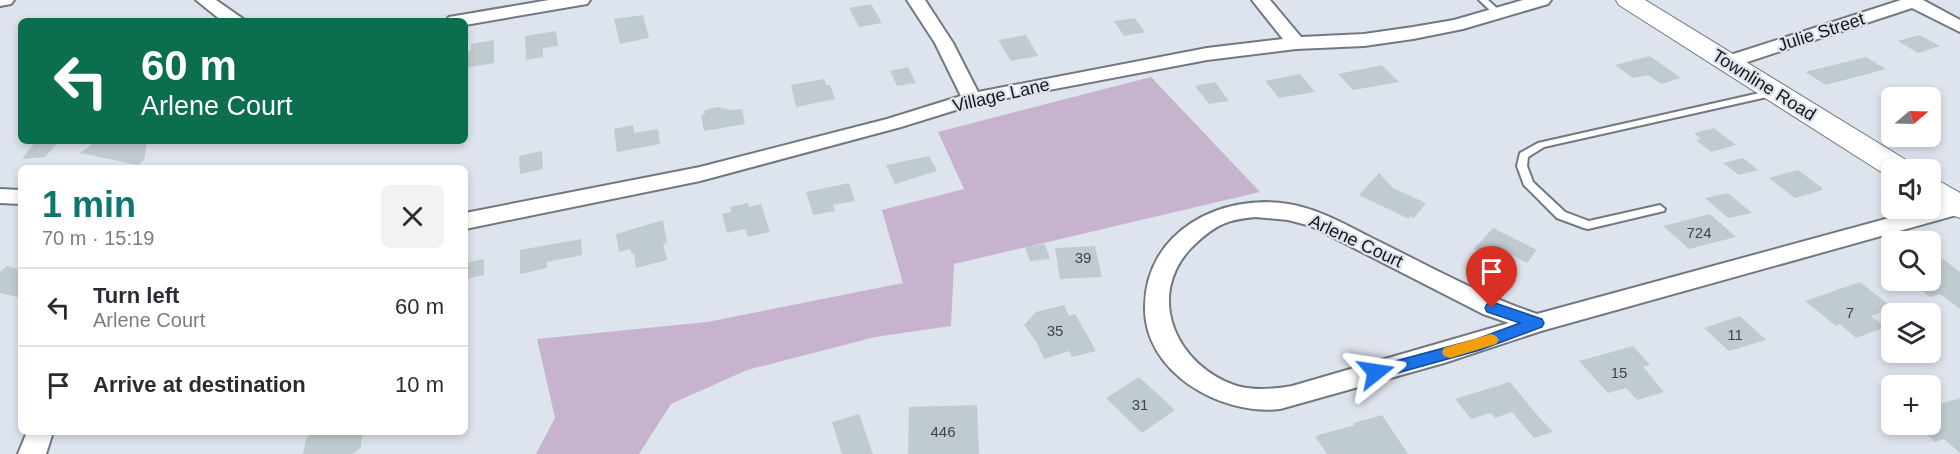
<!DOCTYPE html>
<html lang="en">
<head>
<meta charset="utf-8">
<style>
  body { margin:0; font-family:Arial,sans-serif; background:#f2f2f3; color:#2b2b33; height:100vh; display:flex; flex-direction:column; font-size:22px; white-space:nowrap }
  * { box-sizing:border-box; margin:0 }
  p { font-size:20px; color:#7c7c81 }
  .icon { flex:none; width:33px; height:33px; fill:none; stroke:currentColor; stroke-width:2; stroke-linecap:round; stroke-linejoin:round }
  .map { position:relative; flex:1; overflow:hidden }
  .side { position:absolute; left:18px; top:165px; width:450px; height:270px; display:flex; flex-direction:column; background:#fff; border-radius:9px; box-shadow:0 3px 9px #0003 }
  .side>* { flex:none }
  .banner { position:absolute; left:18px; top:18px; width:450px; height:126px; border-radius:9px; box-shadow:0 3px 9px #0003; background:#0b6e4f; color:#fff; overflow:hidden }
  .needle { width:39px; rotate:71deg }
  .fabs { position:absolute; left:1881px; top:87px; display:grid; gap:12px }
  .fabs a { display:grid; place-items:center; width:60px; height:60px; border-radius:9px; background:#fff; box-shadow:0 3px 9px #0003; font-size:30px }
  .pin { position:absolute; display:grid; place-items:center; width:51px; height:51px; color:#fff; margin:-62px -26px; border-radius:50% 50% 50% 0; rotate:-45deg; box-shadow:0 0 6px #0007 }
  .pin .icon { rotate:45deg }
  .me { position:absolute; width:66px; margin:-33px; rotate:75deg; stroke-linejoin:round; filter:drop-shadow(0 0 4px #0008) }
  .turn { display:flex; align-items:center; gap:21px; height:126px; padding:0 24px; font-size:27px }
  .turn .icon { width:78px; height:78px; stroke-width:2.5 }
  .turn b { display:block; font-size:42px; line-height:51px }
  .round { display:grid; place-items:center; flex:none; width:63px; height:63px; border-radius:9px; background:#f2f2f3 }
  .headline { display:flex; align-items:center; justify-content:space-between; height:102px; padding:0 24px }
  h1 { font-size:36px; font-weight:700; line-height:45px; color:#0f766e }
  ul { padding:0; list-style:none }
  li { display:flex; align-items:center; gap:18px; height:78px; padding:0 24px; border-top:2px solid #e1e1e2 }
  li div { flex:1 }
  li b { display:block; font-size:22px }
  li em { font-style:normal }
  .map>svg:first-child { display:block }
  .green { fill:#c7b3ce }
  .building { fill:#c0cbd0 }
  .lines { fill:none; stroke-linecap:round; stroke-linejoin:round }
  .lane-casing { stroke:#727880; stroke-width:4 }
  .street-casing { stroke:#727880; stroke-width:4 }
  .secondary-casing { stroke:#727880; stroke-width:2 }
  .lane { fill:#fff; fill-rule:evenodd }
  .street { fill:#fff; fill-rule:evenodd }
  .secondary { fill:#fff; fill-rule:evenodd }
  .route { fill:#1a73e8; stroke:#114b97; stroke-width:1.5 }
  .slow { fill:#f59e0b }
  .labels { text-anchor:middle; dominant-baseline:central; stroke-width:4.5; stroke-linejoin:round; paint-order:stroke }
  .number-label { font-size:15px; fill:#404448 }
  .street-label { font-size:18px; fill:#15171a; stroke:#dee4ed }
</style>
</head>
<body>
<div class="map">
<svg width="1960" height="454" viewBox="0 0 1960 454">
  <rect width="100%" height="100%" fill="#dee4ed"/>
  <polygon class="green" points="1151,77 1260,192 954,264 951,326 875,337 747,370 671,404 639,454 536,454 555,418 537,339 707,322 903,283 882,210 964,189 938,132"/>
  <g class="building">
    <polygon points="871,4 882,23 859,27 849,8"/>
    <polygon points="643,15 649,38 620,44 614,19"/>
    <polygon points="1135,18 1145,32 1124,36 1114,21"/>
    <polygon points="556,31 558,46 543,48 543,57 526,60 525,36"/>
    <polygon points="1026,35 1038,56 1011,61 998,40"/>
    <polygon points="1920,35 1940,46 1918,53 1898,41"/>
    <polygon points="494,40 494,63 465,68 465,52 471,51 471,44"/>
    <polygon points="1650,56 1681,78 1661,84 1648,75 1633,78 1615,65"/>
    <polygon points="1866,57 1886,69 1826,85 1805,72"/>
    <polygon points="1382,65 1399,82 1353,90 1338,74"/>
    <polygon points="908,67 916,83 897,86 890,71"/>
    <polygon points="1300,74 1315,92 1279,98 1265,81"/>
    <polygon points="824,79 826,85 830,85 835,99 796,107 791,85"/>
    <polygon points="1215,82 1229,101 1209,104 1195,86"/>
    <polygon points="718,107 732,110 742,109 745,124 704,131 701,115 705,114 704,111 708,109"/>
    <polygon points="633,125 634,133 658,129 660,144 617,152 614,129"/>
    <polygon points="1714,128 1736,145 1711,152 1696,140 1701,139 1694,133"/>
    <polygon points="36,141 59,141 45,157 22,159"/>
    <polygon points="96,141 147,141 144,160 138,165 80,153"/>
    <polygon points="542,151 543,169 520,174 519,156"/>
    <polygon points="929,156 937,171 895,184 886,165"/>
    <polygon points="1743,158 1758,170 1739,175 1723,163"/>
    <polygon points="1798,170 1821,187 1823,190 1795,198 1769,178"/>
    <polygon points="1379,173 1393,188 1426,203 1414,218 1410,216 1409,219 1359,195"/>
    <polygon points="849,183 855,201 833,205 835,211 813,215 806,192"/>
    <polygon points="1728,193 1752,213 1728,218 1705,198"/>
    <polygon points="748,203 749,207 761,204 770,232 748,237 745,229 727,233 722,214 731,212 730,207"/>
    <polygon points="1710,214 1736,237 1689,249 1663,226"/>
    <polygon points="663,220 667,243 663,244 667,260 636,268 634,253 631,253 630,249 619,252 616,234"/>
    <polygon points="1493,228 1537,250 1527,263 1507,252 1499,262 1474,249"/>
    <polygon points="581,239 582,255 547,262 547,268 520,274 520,250"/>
    <polygon points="1045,244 1050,259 1030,261 1025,247"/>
    <polygon points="1095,246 1102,277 1060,279 1055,248"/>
    <polygon points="484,259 484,275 465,279 465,263"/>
    <polygon points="1943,259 1960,272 1960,309 1940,294 1930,297 1909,280 1930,280 1930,263"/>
    <polygon points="7,266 21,270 21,298 0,293 0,272"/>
    <polygon points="1860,282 1893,308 1871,316 1886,327 1856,338 1840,324 1836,326 1805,301"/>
    <polygon points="1064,305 1069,316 1075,314 1096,351 1072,357 1069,351 1044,359 1037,343 1024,325 1036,312"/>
    <polygon points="1740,316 1766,340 1729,351 1704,328"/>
    <polygon points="1633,346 1650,365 1643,367 1664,392 1637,400 1626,388 1608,393 1579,361"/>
    <polygon points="1139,377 1175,410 1142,433 1106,398"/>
    <polygon points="1510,382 1538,416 1553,432 1534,438 1512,412 1495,418 1491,413 1471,419 1455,399"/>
    <polygon points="1960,398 1960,453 1944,439 1935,442 1916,424 1930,424 1930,407"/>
    <polygon points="977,405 979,454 908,454 909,407"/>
    <polygon points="859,414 873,454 842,454 832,422"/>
    <polygon points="1382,415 1408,454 1327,454 1315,436 1355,425 1353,423"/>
    <polygon points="313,432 362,432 361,447 353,454 303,454 306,439"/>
  </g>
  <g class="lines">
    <g class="lane-casing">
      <g id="lane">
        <polygon points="1479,0 1488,0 1502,13 1498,16 1495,15"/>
        <polygon points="1773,90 1778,93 1776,95 1544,147 1528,157 1527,166 1533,182 1565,212 1589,221 1660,205 1665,209 1664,211 1588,229 1584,228 1557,218 1524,185 1517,166 1520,153 1538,143"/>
      </g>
    </g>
    <g class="street-casing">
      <g id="street">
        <polygon points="0,0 14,0 11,4 0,6"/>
        <polygon points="196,0 216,0 246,21 222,21"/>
        <polygon points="549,0 590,0 587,4 581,5 465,25 465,21 446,21 449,17 455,16"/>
        <polygon points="907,0 925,0 953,43 978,92 1207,48 1283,39 1252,0 1270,0 1301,37 1364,34 1413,27 1454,20 1523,0 1551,0 1548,4 1463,29 1413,39 1364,46 1296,49 1207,60 975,104 901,127 700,181 465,229 465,213 700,167 887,119 961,96 935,43"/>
        <polygon points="1901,0 1923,0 1960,20 1960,32 1912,8 1735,66 1721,66 1719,62 1721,58"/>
        <polygon points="0,189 21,190 21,204 0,203"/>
        <path d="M1959 199 1960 214 1541 331 1444 363 1280 409C1221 416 1143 372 1145 306 1146 231 1221 193 1288 204 1320 209 1348 226 1376 240 1429 266 1481 295 1537 314ZM1255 217 1288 220 1311 226 1483 314 1509 323 1292 386C1274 389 1256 391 1237 386 1178 367 1144 298 1191 248 1201 238 1213 227 1228 222 1236 219 1246 218 1255 217Z"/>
        <polygon points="27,432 53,432 46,454 18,454"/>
      </g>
    </g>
    <g class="secondary-casing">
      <g id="secondary">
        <polygon points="1616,0 1645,0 1911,163 1915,170 1892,170 1892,177 1889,177 1619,5"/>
        <polygon points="1930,179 1941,182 1960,193 1960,218 1949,214 1930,203"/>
      </g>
    </g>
    <use href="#lane" class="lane"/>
    <use href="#street" class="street"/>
    <use href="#secondary" class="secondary"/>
  </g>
  <polygon class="route" points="1492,302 1542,319 1544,323 1542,327 1480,350 1376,379 1370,377 1368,372 1370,368 1477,339 1520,323 1487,312 1485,308 1487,304"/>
  <polygon class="slow" points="1491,334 1496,336 1499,340 1496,344 1450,358 1444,356 1442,352 1444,348"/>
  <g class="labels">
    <g class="number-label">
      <text x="1699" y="232">724</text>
      <text x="1083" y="257">39</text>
      <text x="1850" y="312">7</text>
      <text x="1055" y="330">35</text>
      <text x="1735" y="334">11</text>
      <text x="1619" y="372">15</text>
      <text x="1140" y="404">31</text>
      <text x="943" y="431">446</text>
    </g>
    <g class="street-label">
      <text transform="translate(1821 32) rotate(-18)">Julie Street</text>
      <text transform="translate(1764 85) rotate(32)">Townline Road</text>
      <text transform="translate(1001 95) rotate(-13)">Village Lane</text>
      <text transform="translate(1356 241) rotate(25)">Arlene Court</text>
    </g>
  </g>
</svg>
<div class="fabs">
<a><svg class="needle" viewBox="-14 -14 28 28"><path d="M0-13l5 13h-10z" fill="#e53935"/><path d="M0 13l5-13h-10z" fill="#7c7c81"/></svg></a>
<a><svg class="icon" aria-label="sound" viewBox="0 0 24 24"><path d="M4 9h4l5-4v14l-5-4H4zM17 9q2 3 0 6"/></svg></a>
<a><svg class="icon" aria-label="search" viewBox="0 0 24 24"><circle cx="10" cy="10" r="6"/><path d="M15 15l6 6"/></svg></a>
<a><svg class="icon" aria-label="layers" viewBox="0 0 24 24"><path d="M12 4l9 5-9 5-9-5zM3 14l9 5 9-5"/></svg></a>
<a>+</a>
</div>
<div class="pin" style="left:1492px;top:308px;background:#d93025"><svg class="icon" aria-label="arrive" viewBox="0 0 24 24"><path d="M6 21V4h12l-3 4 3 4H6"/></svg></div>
<svg class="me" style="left:1376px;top:372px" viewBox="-20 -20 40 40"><path d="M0-17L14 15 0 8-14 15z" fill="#1a73e8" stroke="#fff" stroke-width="4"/></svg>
<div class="banner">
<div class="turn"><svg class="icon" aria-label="left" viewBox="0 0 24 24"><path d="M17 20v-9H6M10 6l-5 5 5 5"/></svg><div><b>60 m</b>Arlene Court</div></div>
</div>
<section class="side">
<div class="headline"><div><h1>1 min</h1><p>70 m · 15:19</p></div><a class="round"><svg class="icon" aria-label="close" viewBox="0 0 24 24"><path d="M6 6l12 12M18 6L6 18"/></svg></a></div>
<ul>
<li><svg class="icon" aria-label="left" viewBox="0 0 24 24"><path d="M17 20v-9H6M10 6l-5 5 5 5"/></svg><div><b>Turn left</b><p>Arlene Court</p></div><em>60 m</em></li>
<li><svg class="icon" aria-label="arrive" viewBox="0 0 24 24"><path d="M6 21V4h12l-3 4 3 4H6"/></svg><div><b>Arrive at destination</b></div><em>10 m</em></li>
</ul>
</section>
</div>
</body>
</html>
